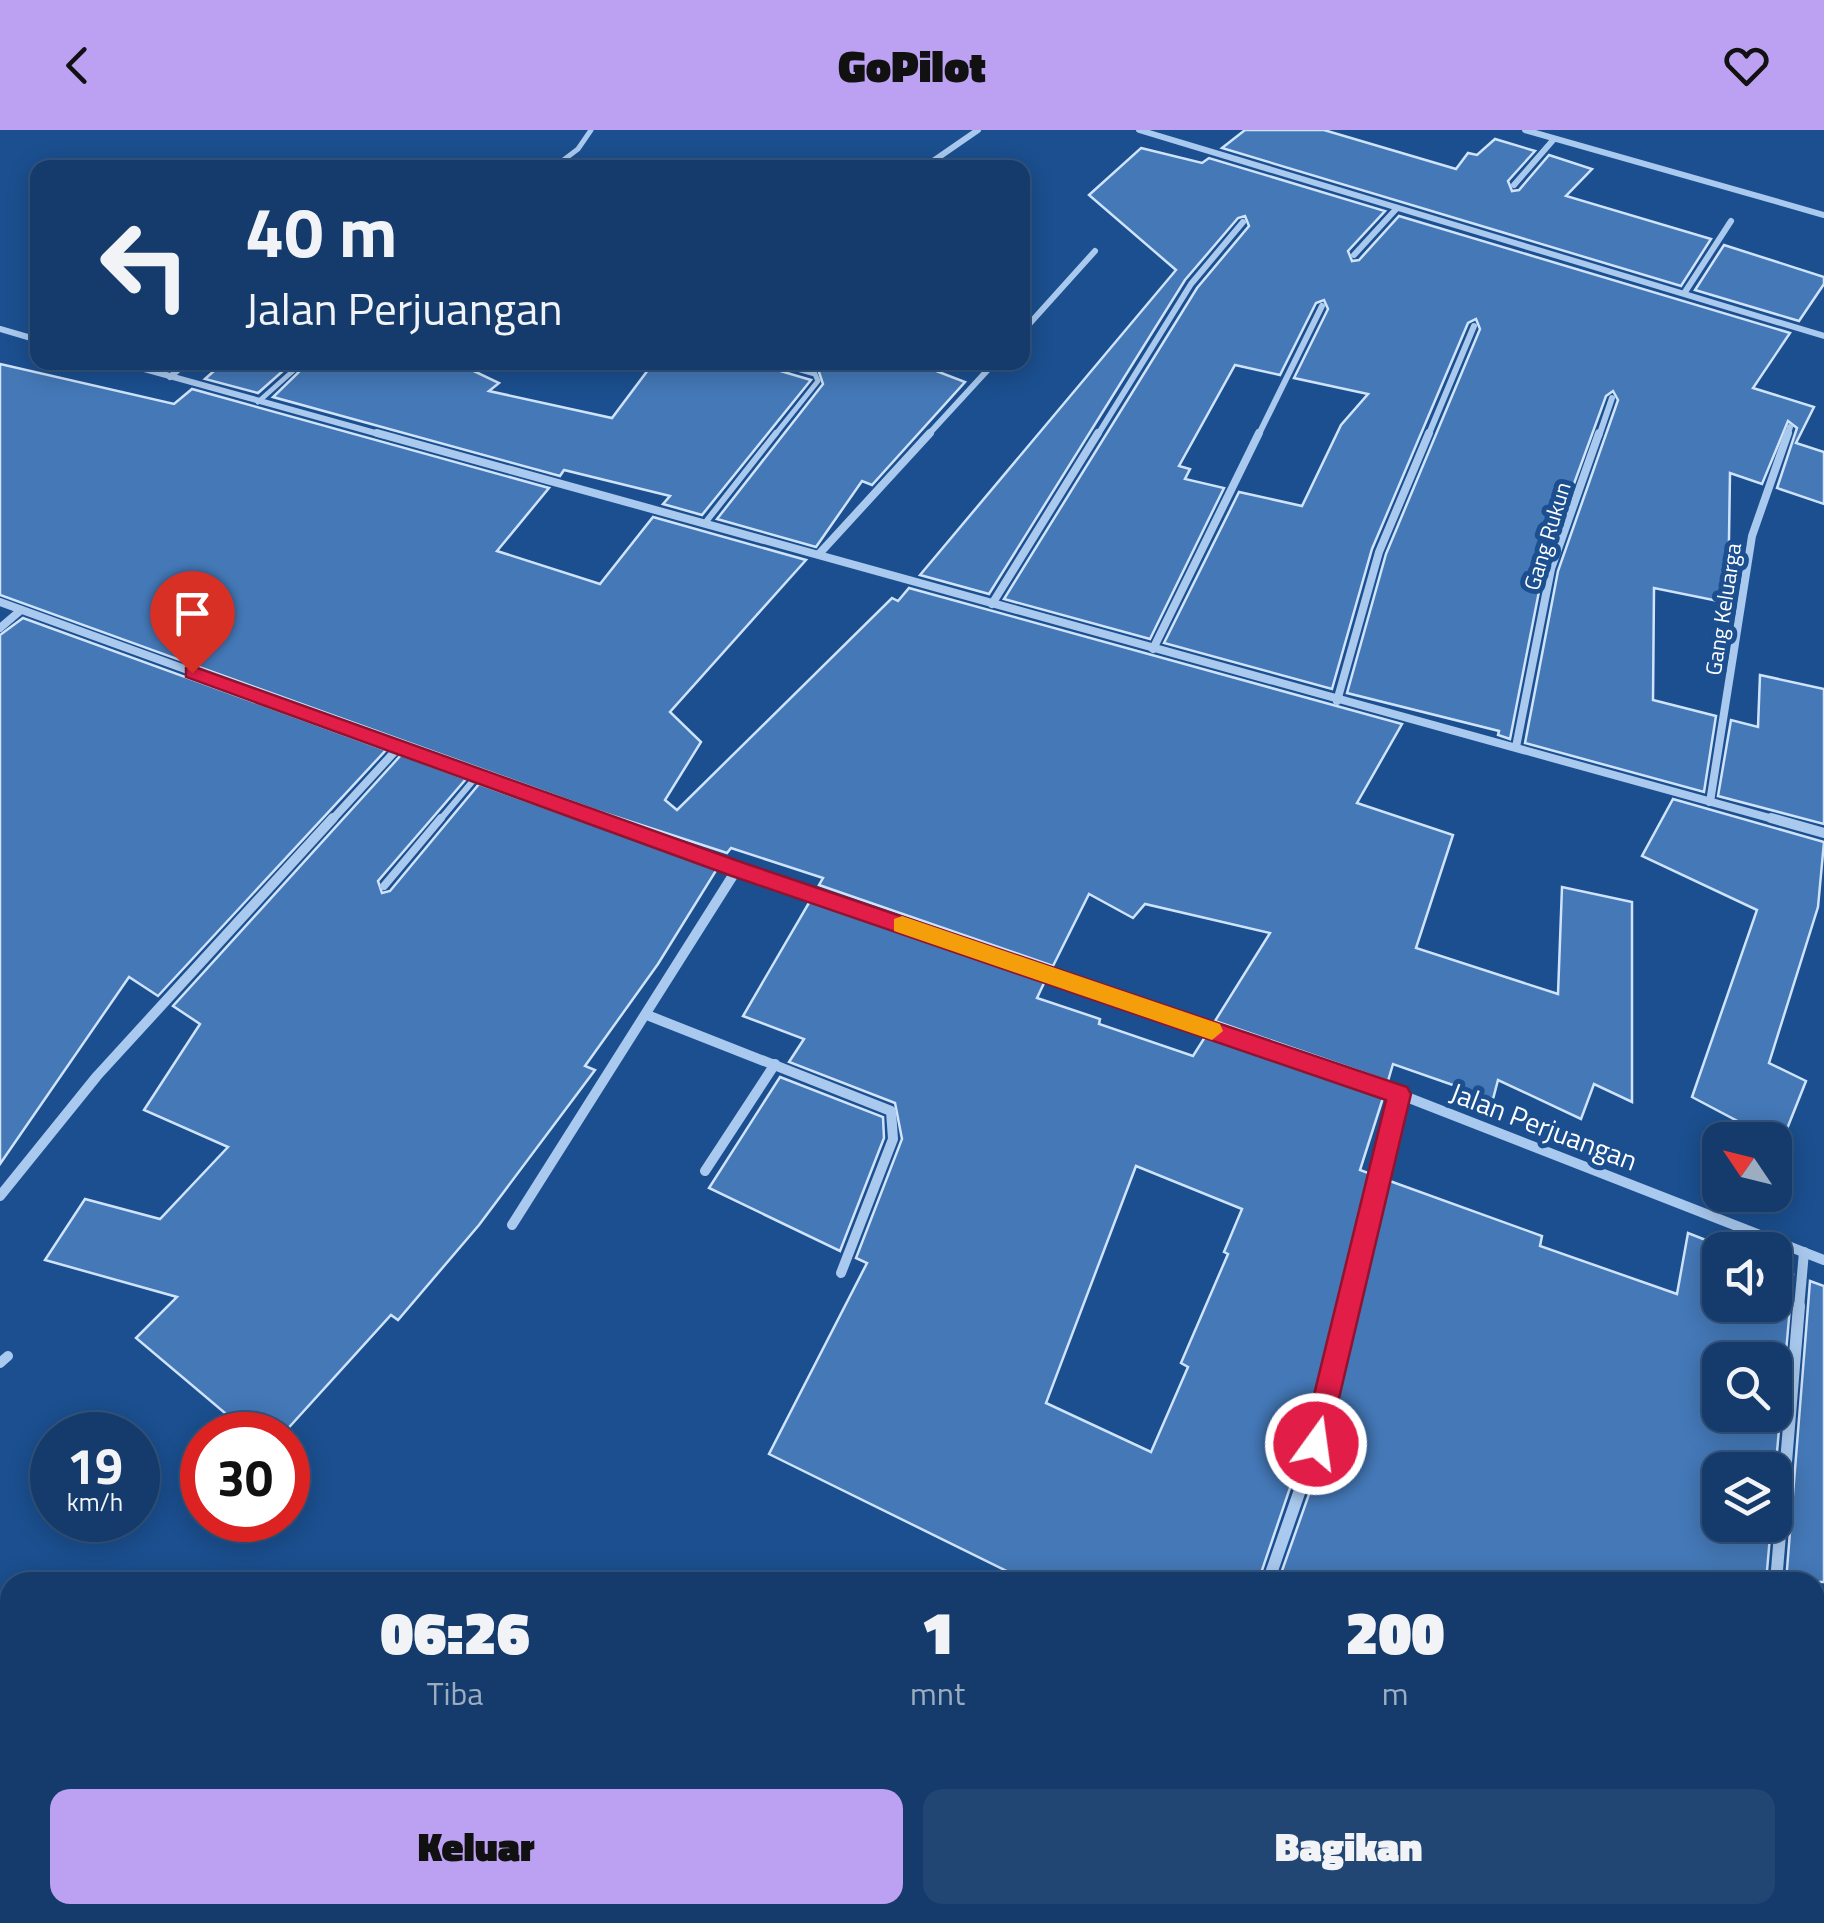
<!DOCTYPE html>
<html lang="id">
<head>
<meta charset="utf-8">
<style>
  body { margin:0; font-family:"Titillium Web",sans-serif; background:#214673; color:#f1f3f6; height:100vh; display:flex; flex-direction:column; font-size:38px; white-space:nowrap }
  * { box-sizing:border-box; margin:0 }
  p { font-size:32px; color:#9dadc1 }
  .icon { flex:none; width:55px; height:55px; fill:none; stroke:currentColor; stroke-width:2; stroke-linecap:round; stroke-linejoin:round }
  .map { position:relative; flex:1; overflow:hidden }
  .drawer { position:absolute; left:0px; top:1442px; width:1825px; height:352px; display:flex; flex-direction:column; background:#143b6b; border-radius:30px 30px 0 0; box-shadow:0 5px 25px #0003,0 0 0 2px #33557e }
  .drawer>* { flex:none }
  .hud { position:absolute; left:30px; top:30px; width:1000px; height:210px; border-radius:20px; box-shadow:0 5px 25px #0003,0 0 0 2px #33557e; background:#143b6b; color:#f1f3f6; overflow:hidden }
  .needle { width:65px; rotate:305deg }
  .buttons { position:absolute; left:1702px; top:992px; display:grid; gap:20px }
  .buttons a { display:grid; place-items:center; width:90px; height:90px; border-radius:20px; background:#143b6b; box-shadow:0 5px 25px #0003,0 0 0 2px #33557e; font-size:50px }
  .speed { position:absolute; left:30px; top:1282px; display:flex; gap:20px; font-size:50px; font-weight:700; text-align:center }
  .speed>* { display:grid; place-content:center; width:130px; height:130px; border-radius:50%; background:#143b6b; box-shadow:0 5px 25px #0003,0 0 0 2px #33557e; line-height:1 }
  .speed small { font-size:25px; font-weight:400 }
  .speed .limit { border:15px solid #d22; background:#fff; color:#111 }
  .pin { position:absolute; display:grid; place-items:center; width:85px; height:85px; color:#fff; margin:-102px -42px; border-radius:50% 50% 50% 0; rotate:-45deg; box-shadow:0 0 10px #0007 }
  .pin .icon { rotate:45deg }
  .me { position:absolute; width:110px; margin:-55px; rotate:14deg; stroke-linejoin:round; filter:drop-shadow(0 0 8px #0008) }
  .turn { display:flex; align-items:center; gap:35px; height:210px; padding:0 50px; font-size:45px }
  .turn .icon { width:130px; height:130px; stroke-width:2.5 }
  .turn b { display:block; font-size:70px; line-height:85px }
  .eta { display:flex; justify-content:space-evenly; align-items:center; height:170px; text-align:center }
  .eta b { font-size:60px; font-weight:800; line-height:70px }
  .primary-button { display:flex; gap:20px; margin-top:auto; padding:20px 50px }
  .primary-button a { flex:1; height:115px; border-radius:20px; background:#bca0f2; color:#111; font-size:40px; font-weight:800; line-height:115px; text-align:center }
  .primary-button a+a { background:#214673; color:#f1f3f6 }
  header { display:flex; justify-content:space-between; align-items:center; height:130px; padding:0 50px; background:#bca0f2; color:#111; font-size:45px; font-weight:800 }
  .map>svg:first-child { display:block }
  .building { fill:#4478b7; stroke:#cfe3fa; stroke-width:2.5; fill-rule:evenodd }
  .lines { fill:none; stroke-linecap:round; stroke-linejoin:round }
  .service-far3 { stroke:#a9c9ee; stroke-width:5 }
  .service-far2 { stroke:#a9c9ee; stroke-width:6 }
  .service-far1 { stroke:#a9c9ee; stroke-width:8 }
  .service { stroke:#a9c9ee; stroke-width:10 }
  .minor-far3 { stroke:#a9c9ee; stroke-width:6 }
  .minor-far2 { stroke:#a9c9ee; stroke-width:8 }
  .minor-far1 { stroke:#a9c9ee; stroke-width:10 }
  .minor { stroke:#a9c9ee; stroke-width:12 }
  .route { fill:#e11d48; stroke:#92132f; stroke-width:2.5 }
  .slow { fill:#f59e0b }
  .labels { text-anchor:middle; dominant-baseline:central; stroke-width:10; stroke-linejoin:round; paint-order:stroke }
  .far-street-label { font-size:22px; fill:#fff; stroke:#1b4f8f }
  .street-label { font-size:28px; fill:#fff; stroke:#1b4f8f }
</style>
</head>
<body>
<header><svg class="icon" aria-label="back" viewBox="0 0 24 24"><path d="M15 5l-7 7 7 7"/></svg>GoPilot<svg class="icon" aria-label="heart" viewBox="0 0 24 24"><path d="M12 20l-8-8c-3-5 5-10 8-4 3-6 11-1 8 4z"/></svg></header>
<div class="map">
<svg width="1824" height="1793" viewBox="0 0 1824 1793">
  <rect width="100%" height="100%" fill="#1b4f8f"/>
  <g class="building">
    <polygon points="1245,0 1324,0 1456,39 1468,23 1477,25 1495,9 1535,21 1508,51 1512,61 1519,60 1549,25 1592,39 1566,66 1711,109 1681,156 1222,18"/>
    <polygon points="1141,18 1202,33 1209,28 1385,81 1348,121 1352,131 1359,130 1399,86 1790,203 1753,258 1814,277 1796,313 1824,322 1824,374 1777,358 1797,298 1788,291 1762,354 1730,343 1728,473 1654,458 1653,570 1716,586 1704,662 1525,613 1558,441 1618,270 1613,261 1606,266 1544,436 1510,609 1498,605 1499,601 1347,563 1386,424 1480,199 1476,189 1468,193 1372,419 1332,559 1164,513 1239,362 1302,376 1341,295 1368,264 1294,248 1328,179 1324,170 1316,173 1280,245 1235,235 1179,336 1190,339 1185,349 1224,358 1150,509 1004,469 1197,158 1249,96 1245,86 1238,88 1185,150 989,464 920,445 1176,140 1089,65"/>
    <polygon points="1724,115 1824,147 1824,154 1799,191 1695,160"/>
    <polygon points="224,232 293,232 258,263 205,249"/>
    <polygon points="309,232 455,232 499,253 489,261 612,288 654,232 766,232 770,238 811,250 702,385 663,374 670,366 564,340 560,346 273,267"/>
    <polygon points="797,232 913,232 965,252 872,355 862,351 816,417 717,389 823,254 818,239"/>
    <polygon points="0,234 174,274 192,259 549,358 497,421 600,454 653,387 806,430 670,582 701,612 665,670 677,680 892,468 898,471 909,458 1402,594 1357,673 1453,705 1416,818 1558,864 1562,757 1632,772 1632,972 1594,954 1581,989 1498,950 1493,969 1393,934 1388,951 1215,891 1270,803 1145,774 1133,788 1089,764 1053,836 819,755 823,748 731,718 727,723 595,680 0,465"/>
    <polygon points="23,488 386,620 158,866 129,847 0,1034 0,505"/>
    <polygon points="1760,545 1824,559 1824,694 1718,666 1731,590 1758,597"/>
    <polygon points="401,625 466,649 378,751 382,763 390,761 479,654 717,739 658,834 585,936 595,940 479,1095 398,1190 391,1185 282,1305 251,1305 136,1208 177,1167 45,1130 85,1069 160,1089 228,1017 144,980 200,894 173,876"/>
    <polygon points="1673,669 1824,712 1818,777 1769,933 1806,951 1781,1014 1692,967 1757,780 1642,726"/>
    <path d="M810 771 1045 851 1037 868 1100 889 1099 894 1193 926 1205 907 1383 968 1360 1040 1371 1044 1306 1311 1258 1452H1029L769 1324 867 1133 856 1128 902 1009 895 973 789 932 804 909 743 886ZM1136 1036 1242 1079 1224 1122 1228 1124 1181 1233 1188 1237 1151 1322 1046 1273Z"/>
    <polygon points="780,947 883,987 884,1008 840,1121 709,1058"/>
    <path d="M1387 1050 1542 1106 1540 1116 1677 1164 1688 1103 1731 1120H1720V1175H1775V1137L1793 1144 1775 1344V1340H1720V1395H1771L1766 1452H1278L1326 1316ZM1720 1230H1775V1285H1720Z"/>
    <polygon points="1810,1151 1824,1156 1824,1452 1786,1452"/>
  </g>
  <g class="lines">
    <g class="service-far3">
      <polyline points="553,38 578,19 591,0"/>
      <polyline points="772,232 815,244 818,251 774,306"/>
      <polyline points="258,272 303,232"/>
    </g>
    <g class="service-far2">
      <polyline points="705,393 776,303"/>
      <polyline points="439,691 477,646"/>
    </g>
    <polyline class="service-far1" points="384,756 441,688"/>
    <g class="service">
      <polyline points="0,1233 8,1226"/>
      <polyline points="362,1448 362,1452"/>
      <polyline points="122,1793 129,1785"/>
    </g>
    <g class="minor-far3">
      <polyline points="1139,0 1824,206"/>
      <polyline points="1525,0 1824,85"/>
      <polyline points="923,38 978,0"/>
      <polyline points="1514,55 1554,9"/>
      <polyline points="1354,125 1397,78"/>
      <polyline points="1685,162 1731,91"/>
      <polyline points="0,199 38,210"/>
      <polyline points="1022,202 1095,121"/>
      <polyline points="119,232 386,306"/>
      <polyline points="170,247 187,232"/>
      <polyline points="927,306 995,232"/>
      <polyline points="1097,306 1191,154 1243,92"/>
      <polyline points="1258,306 1322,176"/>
      <polyline points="1428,306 1474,196"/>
      <polyline points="1599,306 1612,268"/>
      <polyline points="1787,306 1790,297"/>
    </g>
    <g class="minor-far2">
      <polyline points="377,303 1780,691"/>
      <polyline points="819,424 930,303"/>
      <polyline points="0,472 604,691"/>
      <polyline points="992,474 1098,303"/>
      <polyline points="0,498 21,480"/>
      <polyline points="1153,519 1259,303"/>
      <polyline points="1337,571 1379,422 1429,303"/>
      <polyline points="1516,617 1551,439 1599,303"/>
      <polyline points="1710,672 1752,406 1788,303"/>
      <polyline points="331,691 398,618"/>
    </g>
    <g class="minor-far1">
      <polyline points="597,688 1399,964 1824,1130"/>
      <polyline points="1771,688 1824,703"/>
      <polyline points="647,885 891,981 893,1009 841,1143"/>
      <polyline points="705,1041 775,934"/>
      <polyline points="0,1066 97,946 333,688"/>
      <polyline points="512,1095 737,739"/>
      <polyline points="1348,1178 1399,964"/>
      <polyline points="1799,1178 1804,1122"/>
    </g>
    <g class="minor">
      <polyline points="1268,1452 1316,1314 1349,1176"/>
      <polyline points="1776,1452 1799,1176"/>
      <polyline points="1747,1793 1748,1785"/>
    </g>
  </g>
  <polygon class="route" points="192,536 744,733 1407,957 1411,964 1326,1323 1316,1327 1306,1323 1302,1314 1386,970 729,745 186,547 186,538"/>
  <polygon class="slow" points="902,786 1220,894 1223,901 1212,910 894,801 894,789"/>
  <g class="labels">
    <g class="far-street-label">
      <text transform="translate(1547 406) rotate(-73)">Gang Rukun</text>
      <text transform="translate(1723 479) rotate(-81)">Gang Keluarga</text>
    </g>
    <g class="street-label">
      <text transform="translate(1544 996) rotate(21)">Jalan Perjuangan</text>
    </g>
  </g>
</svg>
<div class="buttons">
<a><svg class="needle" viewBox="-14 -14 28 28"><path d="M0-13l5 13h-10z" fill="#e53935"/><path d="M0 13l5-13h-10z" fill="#9dadc1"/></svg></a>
<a><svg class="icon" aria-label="sound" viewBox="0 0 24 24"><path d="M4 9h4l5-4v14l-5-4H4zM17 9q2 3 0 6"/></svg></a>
<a><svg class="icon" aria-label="search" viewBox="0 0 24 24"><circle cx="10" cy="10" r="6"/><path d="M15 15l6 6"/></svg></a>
<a><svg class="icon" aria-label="layers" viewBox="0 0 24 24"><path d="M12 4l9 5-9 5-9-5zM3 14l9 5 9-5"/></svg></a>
</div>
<div class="speed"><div>19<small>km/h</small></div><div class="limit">30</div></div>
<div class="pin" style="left:192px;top:543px;background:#d93025"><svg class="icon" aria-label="arrive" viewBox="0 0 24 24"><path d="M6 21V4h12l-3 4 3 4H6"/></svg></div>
<svg class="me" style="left:1316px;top:1314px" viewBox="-20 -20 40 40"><circle r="17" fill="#e11d48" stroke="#fff" stroke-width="3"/><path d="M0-11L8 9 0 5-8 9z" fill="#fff"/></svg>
<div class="hud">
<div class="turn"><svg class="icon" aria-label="left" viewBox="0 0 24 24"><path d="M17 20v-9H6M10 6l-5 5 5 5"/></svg><div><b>40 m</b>Jalan Perjuangan</div></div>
</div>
<section class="drawer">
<div class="eta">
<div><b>06:26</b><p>Tiba</p></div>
<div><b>1</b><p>mnt</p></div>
<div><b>200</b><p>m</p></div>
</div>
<div class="primary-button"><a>Keluar</a><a>Bagikan</a></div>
</section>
</div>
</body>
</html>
